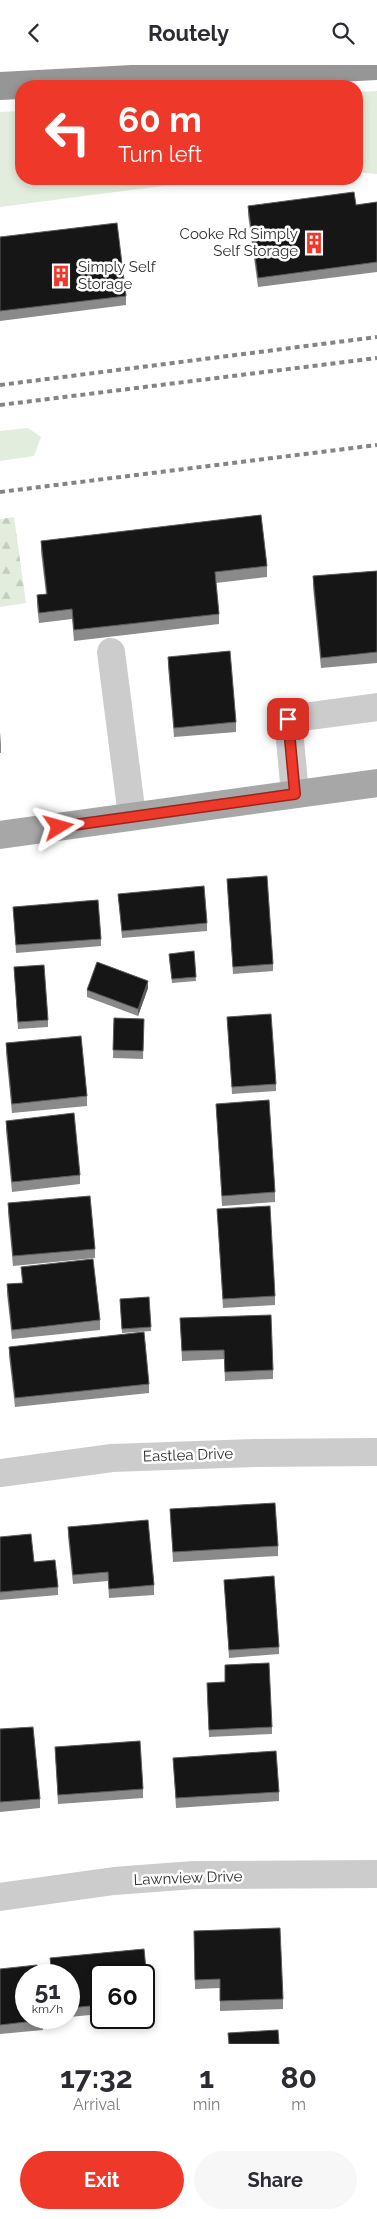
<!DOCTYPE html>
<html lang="en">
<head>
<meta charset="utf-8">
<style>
  body { margin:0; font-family:Raleway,sans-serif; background:#f7f7f7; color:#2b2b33; height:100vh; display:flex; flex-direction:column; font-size:19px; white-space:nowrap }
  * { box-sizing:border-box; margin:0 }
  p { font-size:16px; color:#7c7c81 }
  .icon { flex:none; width:28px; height:28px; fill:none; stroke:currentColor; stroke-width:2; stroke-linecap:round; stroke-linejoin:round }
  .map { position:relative; height:1979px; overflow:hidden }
  .details { display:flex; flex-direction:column; background:#fff; flex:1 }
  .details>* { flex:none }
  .banner { position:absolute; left:15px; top:15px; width:348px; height:105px; border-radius:20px; box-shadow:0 2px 8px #0003; background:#ee382a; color:#fff; overflow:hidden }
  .speed { position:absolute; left:15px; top:1899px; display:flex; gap:10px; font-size:25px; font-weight:700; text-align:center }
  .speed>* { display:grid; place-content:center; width:65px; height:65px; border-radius:50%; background:#fff; box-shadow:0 2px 8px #0003; line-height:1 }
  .speed small { font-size:12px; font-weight:400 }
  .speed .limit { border:2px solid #111; border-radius:8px; background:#fff; color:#111 }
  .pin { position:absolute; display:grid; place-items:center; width:42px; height:42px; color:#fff; margin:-21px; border-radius:10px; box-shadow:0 2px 8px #0006 }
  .me { position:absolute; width:55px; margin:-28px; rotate:82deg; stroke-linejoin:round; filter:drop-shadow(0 0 4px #0008) }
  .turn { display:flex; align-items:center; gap:18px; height:105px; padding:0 20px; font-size:22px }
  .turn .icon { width:65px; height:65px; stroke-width:2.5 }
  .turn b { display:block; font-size:35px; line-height:42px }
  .eta { display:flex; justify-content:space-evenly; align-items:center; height:85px; text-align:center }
  .eta b { font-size:30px; font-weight:700; line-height:35px }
  .cta { display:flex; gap:10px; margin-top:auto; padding:10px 20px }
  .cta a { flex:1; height:58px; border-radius:30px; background:#ee382a; color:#fff; font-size:20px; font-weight:700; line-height:58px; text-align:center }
  .cta a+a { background:#f7f7f7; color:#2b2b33 }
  header { display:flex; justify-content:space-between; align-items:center; height:65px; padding:0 20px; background:#fff; font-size:22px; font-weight:700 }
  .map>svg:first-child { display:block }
  .green { fill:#e3eddd }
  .forest { fill:url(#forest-firs) }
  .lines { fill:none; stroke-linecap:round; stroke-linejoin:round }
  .minor { stroke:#ccc; stroke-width:28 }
  .major { stroke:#a7a7a7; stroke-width:28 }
  .highway { stroke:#969696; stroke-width:28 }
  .rail { stroke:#848484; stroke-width:4; stroke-dasharray:5 4; stroke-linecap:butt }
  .wall { fill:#8a8a8a }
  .shaded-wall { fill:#5c5c5c }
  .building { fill:#161616; stroke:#5c5c5c }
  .route-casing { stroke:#9b241b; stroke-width:12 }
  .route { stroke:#ee382a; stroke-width:9 }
  .labels { text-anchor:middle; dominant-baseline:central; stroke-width:5; stroke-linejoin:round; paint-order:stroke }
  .poi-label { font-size:15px; fill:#2f2f2f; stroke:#fff; text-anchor:end }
  .street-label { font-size:15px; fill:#2f2f2f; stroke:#fff }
</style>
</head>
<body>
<header><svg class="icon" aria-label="back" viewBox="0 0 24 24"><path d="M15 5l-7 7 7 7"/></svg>Routely<svg class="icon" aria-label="search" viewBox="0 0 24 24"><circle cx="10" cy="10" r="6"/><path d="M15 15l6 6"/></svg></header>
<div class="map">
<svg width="377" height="1979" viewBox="0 0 377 1979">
  <defs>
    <pattern id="forest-firs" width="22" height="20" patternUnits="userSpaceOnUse" patternTransform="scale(1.25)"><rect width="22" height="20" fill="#e3eddd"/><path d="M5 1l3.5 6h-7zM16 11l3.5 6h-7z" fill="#c3ccbe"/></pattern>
  </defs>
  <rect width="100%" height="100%" fill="#fff"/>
  <g class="green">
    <polygon points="377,26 377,109 356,107 356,27"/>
    <polygon points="21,46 21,114 216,114 0,142 0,47"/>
    <polygon points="28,363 41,372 34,391 0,396 0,366"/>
  </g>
  <polygon class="forest" points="14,452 26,538 0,542 0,454"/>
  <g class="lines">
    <g class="minor">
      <polyline points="111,587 132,751"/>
      <polyline points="295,729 288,654 377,642"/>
      <polyline points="0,1408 112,1393 254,1388 377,1387"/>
      <polyline points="0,1832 114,1816 194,1810 377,1809"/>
    </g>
    <polyline class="major" points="0,770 377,718"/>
    <polyline class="highway" points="0,21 377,1"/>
    <g class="rail">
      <polyline points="0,320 377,272"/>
      <polyline points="0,340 377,293"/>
      <polyline points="0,427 377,380"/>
    </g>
  </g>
  <g class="wall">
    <polygon points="377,137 377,207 258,222 248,150 248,141 356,140"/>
    <polygon points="0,172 126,231 126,240 0,256"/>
    <polygon points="41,476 267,501 267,512 216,518 219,549 219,559 74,576 72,554 39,558 37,541 37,530 46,529 41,487"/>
    <polygon points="377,506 377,598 321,603 313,522 313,511"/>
    <polygon points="168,592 236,657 236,667 174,672 168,601"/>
    <polygon points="0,667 1,679 1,688 0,688"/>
    <polygon points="227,814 273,899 273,906 233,909"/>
    <polygon points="118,829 207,858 207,866 122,873"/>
    <polygon points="13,842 101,874 101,881 16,888"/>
    <polygon points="194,886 196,916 172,918 169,893"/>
    <polygon points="14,902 48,955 48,962 18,964"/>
    <polygon points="148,923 138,951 87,932 87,925"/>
    <polygon points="227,952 276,1019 276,1026 232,1029"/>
    <polygon points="114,953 144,954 143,994 113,993"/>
    <polygon points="6,978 87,1031 87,1041 12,1048 6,988"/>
    <polygon points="216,1039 275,1127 275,1137 222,1141"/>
    <polygon points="6,1056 80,1110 80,1119 12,1127 6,1065"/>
    <polygon points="8,1138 95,1184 95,1193 13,1201 8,1148"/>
    <polygon points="217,1144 275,1231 275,1240 223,1243"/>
    <polygon points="21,1202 100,1255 100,1265 12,1274 7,1229 7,1219 22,1218"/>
    <polygon points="120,1238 151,1262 151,1266 122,1268"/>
    <polygon points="180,1253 273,1305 273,1314 225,1316 224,1294 182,1296"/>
    <polygon points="9,1282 149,1319 149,1328 15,1342 9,1291"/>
    <polygon points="170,1444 278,1481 278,1491 173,1497"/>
    <polygon points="68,1462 154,1520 154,1530 109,1533 108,1516 73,1519 68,1471"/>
    <polygon points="0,1472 34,1497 58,1522 58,1530 0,1535"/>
    <polygon points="224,1515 279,1582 279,1589 229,1593"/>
    <polygon points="207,1626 272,1662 272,1669 209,1672"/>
    <polygon points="0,1664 40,1734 40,1743 0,1747"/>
    <polygon points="55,1682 143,1724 143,1733 58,1739"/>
    <polygon points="173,1693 279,1727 279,1736 176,1743"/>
    <polygon points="194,1866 283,1934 283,1944 220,1946 220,1923 195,1924"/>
    <polygon points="144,1884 149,1935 149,1944 144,1945 144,1910 101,1910 101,1949 69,1952 69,1910 51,1910 50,1893"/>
    <polygon points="0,1904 42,1952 43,1965 0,1969"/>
    <polygon points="55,1952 68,1952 55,1954"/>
  </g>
  <polygon class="shaded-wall" points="148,916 148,923 138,951 138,944"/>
  <g class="building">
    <polygon points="354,127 356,140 377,137 377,197 258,213 248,141"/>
    <polygon points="117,158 126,231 0,246 0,172"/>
    <polygon points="261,450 267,501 215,507 219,549 74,565 72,544 39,548 37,530 47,529 41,476"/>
    <polygon points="377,506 377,587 321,593 313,511"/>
    <polygon points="230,586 236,657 174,663 168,592"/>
    <polygon points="267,811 273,899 233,902 227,814"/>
    <polygon points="204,821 207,858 122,866 118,829"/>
    <polygon points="98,835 101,874 16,880 13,842"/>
    <polygon points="194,886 196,912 172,914 169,889"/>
    <polygon points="97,897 148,916 138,944 87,925"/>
    <polygon points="44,900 48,955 18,957 14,902"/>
    <polygon points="271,949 276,1019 232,1022 227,952"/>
    <polygon points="114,953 144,954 143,986 113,985"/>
    <polygon points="81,971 87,1031 12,1039 6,978"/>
    <polygon points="269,1035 275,1127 222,1131 216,1039"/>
    <polygon points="74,1048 80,1110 12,1117 6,1056"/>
    <polygon points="90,1131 95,1184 13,1191 8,1138"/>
    <polygon points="270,1141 275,1231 223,1234 217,1144"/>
    <polygon points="93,1194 100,1255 12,1265 7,1219 23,1218 21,1202"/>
    <polygon points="149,1232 151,1262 122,1264 120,1234"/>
    <polygon points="271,1250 273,1305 225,1307 224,1285 182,1286 180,1253"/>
    <polygon points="144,1267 149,1319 15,1333 9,1282"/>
    <polygon points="275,1438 278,1481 173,1487 170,1444"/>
    <polygon points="148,1455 154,1520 109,1524 108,1507 73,1510 68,1462"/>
    <polygon points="31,1469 34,1497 55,1495 58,1522 0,1527 0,1472"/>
    <polygon points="274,1511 279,1582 229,1585 224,1515"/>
    <polygon points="269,1598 272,1662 209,1665 207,1618 225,1617 225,1600"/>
    <polygon points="33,1662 40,1734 0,1737 0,1664"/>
    <polygon points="140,1676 143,1724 58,1730 55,1682"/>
    <polygon points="276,1686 279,1727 176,1733 173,1693"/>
    <polygon points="280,1863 283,1934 220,1936 220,1914 195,1915 194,1866"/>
    <polygon points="144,1884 149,1935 144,1935 144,1910 101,1910 101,1940 69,1943 69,1910 52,1910 50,1893"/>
    <polygon points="37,1900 38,1910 26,1910 26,1952 42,1952 43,1955 0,1960 0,1904"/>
    <polygon points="278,1965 279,1979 229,1979 228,1968"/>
  </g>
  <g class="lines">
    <g class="route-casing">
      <polyline id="route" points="59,762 295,729 288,654"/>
    </g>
    <use href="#route" class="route"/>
  </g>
  <defs>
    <g id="building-bare" transform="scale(1.725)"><path d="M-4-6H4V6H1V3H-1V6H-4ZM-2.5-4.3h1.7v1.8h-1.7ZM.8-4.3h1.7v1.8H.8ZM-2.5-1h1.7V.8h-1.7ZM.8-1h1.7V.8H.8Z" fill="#ee382a" stroke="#fff" stroke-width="2.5" paint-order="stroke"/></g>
  </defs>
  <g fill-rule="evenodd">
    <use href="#building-bare" x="314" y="178"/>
    <use href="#building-bare" x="61" y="211"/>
  </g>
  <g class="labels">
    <g class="poi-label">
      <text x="298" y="169">Cooke Rd Simply<tspan x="298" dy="17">Self Storage</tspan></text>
      <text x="78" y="202" text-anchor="start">Simply Self<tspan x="78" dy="17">Storage</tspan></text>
    </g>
    <g class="street-label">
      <text transform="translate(188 1390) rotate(-2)">Eastlea Drive</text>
      <text transform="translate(188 1813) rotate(-2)">Lawnview Drive</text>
    </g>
  </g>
</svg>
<div class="speed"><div>51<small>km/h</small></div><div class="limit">60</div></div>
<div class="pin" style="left:288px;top:654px;background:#d93025"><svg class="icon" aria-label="arrive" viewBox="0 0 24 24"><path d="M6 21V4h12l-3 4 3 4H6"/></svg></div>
<svg class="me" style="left:59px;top:762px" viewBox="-20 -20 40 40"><path d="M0-17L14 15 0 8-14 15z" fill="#ee382a" stroke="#fff" stroke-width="4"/></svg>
<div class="banner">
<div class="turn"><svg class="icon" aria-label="left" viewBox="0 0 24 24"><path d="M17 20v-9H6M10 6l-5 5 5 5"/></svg><div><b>60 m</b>Turn left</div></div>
</div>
</div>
<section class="details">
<div class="eta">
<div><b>17:32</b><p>Arrival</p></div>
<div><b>1</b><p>min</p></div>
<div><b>80</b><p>m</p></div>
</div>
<div class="cta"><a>Exit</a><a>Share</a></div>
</section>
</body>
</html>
